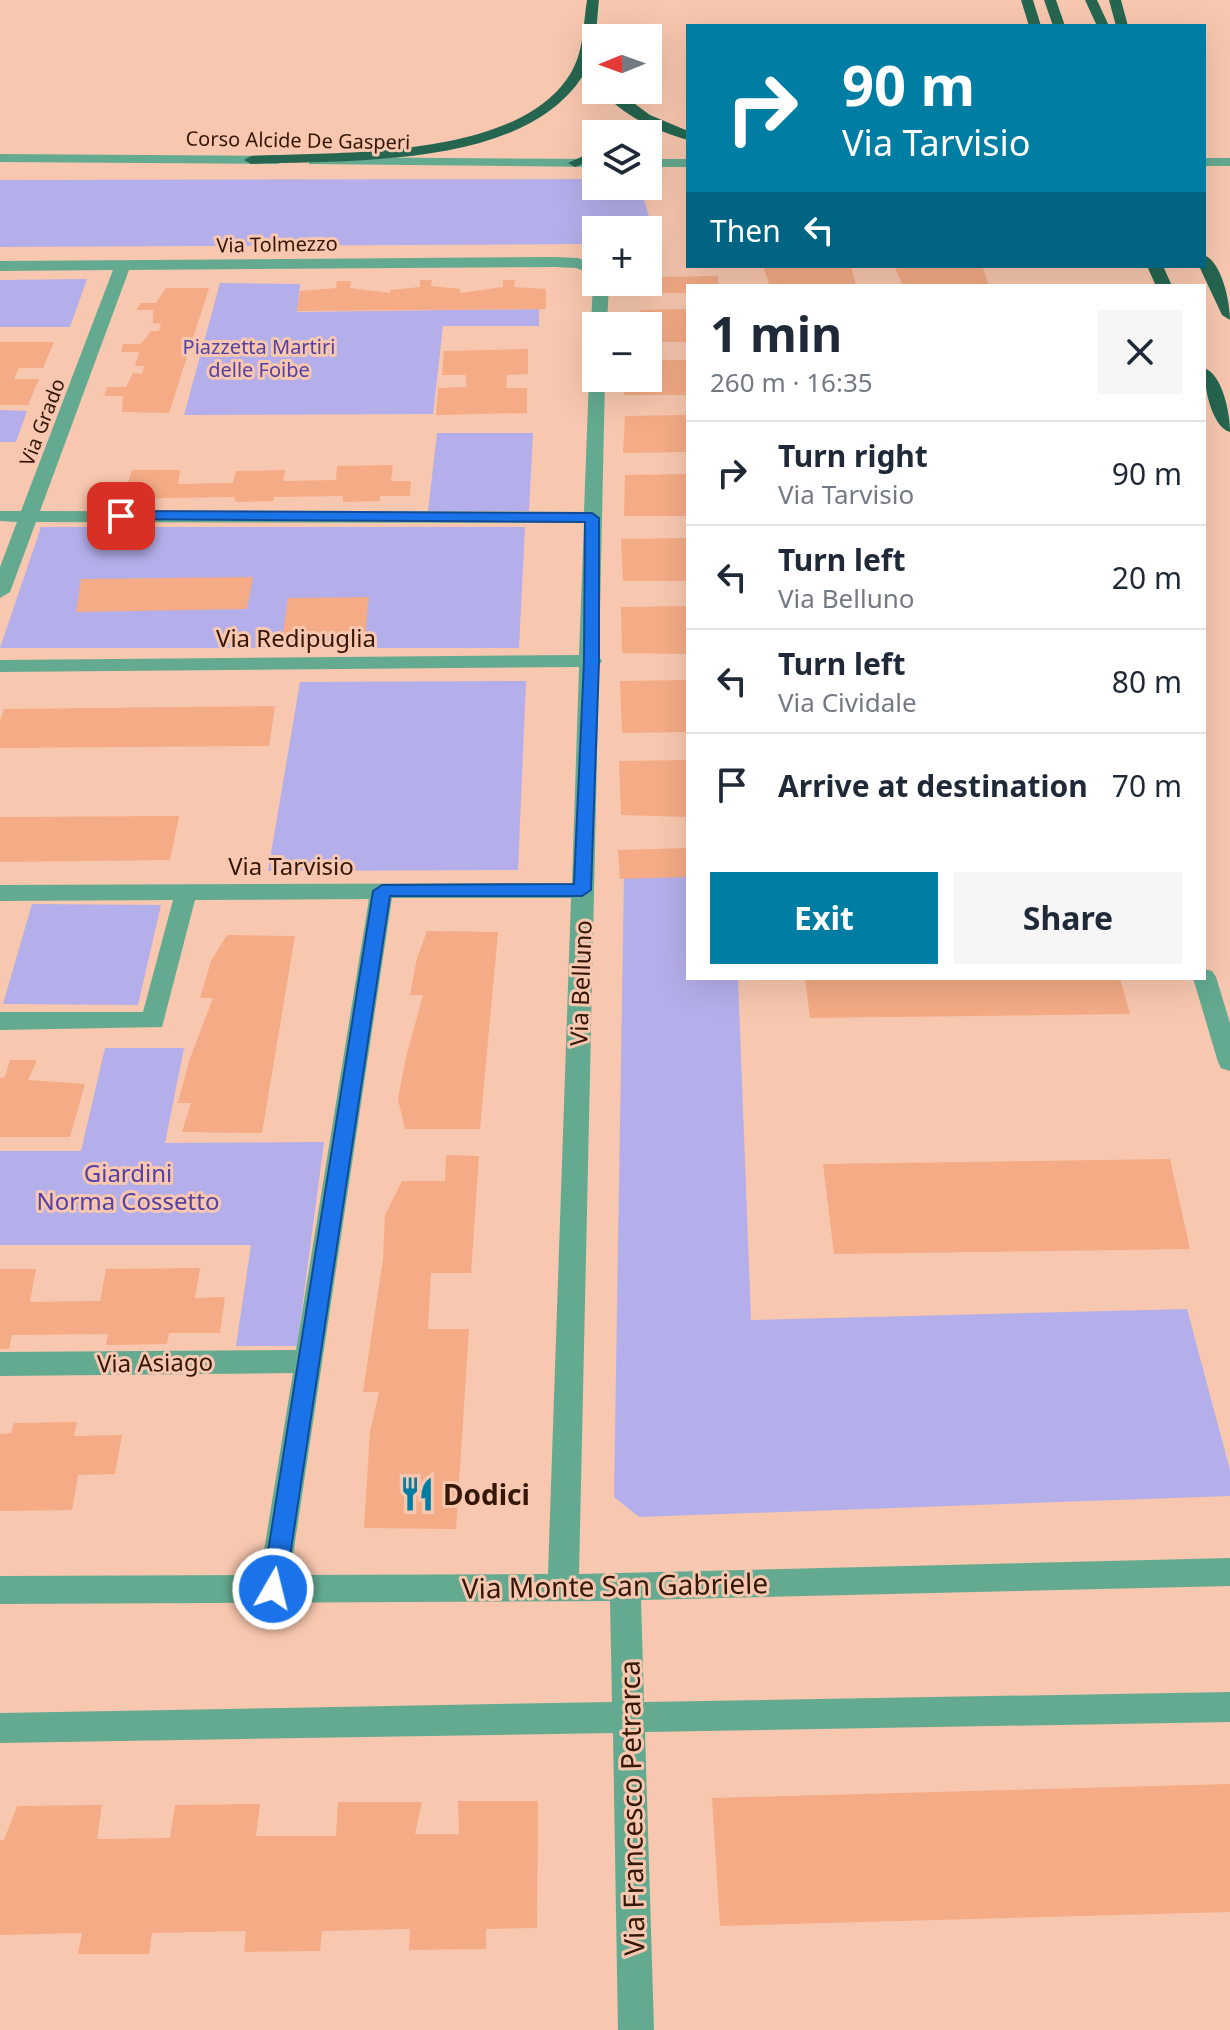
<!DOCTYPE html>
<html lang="en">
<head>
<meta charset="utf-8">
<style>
  body { margin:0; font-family:"Noto Sans",sans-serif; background:#f6f6f7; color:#1f2937; height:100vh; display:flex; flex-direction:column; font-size:30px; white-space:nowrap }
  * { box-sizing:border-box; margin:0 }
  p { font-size:26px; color:#747a83 }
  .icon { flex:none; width:44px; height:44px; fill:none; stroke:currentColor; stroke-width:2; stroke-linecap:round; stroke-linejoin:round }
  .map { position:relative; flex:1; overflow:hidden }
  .panel { position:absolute; left:686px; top:284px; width:520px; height:696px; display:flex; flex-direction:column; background:#fff; border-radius:0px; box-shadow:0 8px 32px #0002 }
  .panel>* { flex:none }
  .hud { position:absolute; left:686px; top:24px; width:520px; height:244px; border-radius:0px; box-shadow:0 8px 32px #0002; background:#007da3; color:#fff; overflow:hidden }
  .needle { width:52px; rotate:269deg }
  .tools { position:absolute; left:582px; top:24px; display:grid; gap:16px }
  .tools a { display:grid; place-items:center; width:80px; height:80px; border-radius:0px; background:#fff; box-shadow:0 8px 32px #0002; font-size:40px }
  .pin { position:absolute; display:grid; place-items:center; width:68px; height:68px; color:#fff; margin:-34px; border-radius:16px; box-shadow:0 4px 12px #0006 }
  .me { position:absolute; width:88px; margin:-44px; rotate:8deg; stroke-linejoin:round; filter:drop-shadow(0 0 6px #0008) }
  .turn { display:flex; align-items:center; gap:28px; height:168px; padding:0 24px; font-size:36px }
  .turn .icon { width:104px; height:104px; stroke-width:2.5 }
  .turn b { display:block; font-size:56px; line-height:68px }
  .then { display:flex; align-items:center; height:76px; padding:0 24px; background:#0003; gap:16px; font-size:30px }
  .round { display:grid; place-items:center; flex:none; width:84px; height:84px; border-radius:0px; background:#f6f6f7 }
  .overview { display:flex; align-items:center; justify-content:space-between; height:136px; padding:0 24px }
  h1 { font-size:48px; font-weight:700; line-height:60px }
  .cta { display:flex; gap:16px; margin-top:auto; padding:16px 24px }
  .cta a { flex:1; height:92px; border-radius:0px; background:#007da3; color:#fff; font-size:32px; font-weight:700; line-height:92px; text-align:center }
  .cta a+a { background:#f6f6f7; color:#1f2937 }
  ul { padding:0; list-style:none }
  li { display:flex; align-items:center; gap:24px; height:104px; padding:0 24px; border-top:2px solid #e0e1e3 }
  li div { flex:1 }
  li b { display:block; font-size:30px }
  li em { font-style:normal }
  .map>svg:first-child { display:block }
  .green { fill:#b4afea }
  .building { fill:#f4ab86 }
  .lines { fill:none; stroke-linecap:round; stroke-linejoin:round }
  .minor { fill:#63aa90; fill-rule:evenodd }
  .highway { fill:#266650; fill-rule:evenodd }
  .route { fill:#1a73e8; stroke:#114b97; stroke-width:2 }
  .labels { text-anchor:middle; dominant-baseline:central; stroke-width:6; stroke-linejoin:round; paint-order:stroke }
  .far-street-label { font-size:20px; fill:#341706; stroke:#f8c7af }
  .far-park-label { font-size:20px; fill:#5540a5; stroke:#f8c7af }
  .street-label { font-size:24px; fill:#341706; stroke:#f8c7af }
  .park-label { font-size:24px; fill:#5540a5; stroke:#f8c7af }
  .near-poi-label { font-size:28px; font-weight:bold; fill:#341706; stroke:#f8c7af; text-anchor:start }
  .near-street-label { font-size:28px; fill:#341706; stroke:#f8c7af }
</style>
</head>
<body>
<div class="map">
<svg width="1230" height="2030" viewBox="0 0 1230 2030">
  <rect width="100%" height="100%" fill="#f8c7af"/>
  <g class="green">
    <polygon points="596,179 596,186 640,186 650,220 638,230 596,230 596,244 0,247 0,180"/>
    <polygon points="87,279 70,327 0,327 0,280"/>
    <polygon points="220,283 300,284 297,312 539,309 539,326 443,326 433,414 184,415"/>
    <polygon points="0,410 27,411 16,442 0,442"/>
    <polygon points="437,433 533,433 529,511 428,511"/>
    <polygon points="41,527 525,527 519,648 0,648"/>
    <polygon points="526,681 518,870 268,871 300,682"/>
    <polygon points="688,873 688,978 738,978 751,1320 1187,1309 1230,1470 1230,1496 639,1517 614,1497 624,875"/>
    <polygon points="32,904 161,905 138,1005 3,1004"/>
    <polygon points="105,1048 184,1048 165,1143 324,1142 297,1346 236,1346 251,1245 0,1245 0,1151 81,1151"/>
  </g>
  <g class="building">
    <polygon points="763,266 851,266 856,286 770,286"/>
    <polygon points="894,266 982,266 989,286 903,286"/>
    <polygon points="718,276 718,286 688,286 688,293 625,293 624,282 648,282 648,277"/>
    <polygon points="420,280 432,280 431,286 460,289 460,293 503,287 503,280 515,280 514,287 546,289 546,309 297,311 300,291 336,288 337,281 351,281 350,288 390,293 390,290 420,287"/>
    <polygon points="166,288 209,288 169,413 122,412 123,396 104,396 107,387 126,387 133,373 142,374 144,366 135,366 139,352 121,352 123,344 141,344 151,331 159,331 161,324 153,323 153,310 136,310 141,303 156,303"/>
    <polygon points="688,309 688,342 648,342 648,326 641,326 640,310"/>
    <polygon points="0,342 54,342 43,368 19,368 14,379 39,379 28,405 0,405"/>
    <polygon points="528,349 528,374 507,375 506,388 527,388 527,413 436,415 438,388 466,387 466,375 442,375 444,351"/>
    <polygon points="648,360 688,360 688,395 624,395 624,378 648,378"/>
    <polygon points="688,415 688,452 623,453 625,416"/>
    <polygon points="393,465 391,481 411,481 410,496 380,496 380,501 343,502 343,496 274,497 273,501 236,502 234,497 97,499 99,483 128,483 132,470 180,470 178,484 233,483 236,471 285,470 283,481 336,480 337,466"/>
    <polygon points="688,474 688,516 624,516 625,475"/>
    <polygon points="688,538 688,581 623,581 621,539"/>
    <polygon points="253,577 247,609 76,612 81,579"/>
    <polygon points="369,597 365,636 282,638 288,598"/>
    <polygon points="688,606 688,654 622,653 621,607"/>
    <polygon points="688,680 688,732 622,733 620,681"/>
    <polygon points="275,706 269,746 0,748 0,721 4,709"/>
    <polygon points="688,760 688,817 621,815 619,761"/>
    <polygon points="179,816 170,860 0,862 0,817"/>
    <polygon points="688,848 688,877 620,879 618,850"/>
    <polygon points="427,931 498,932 480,1129 405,1129 398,1099 406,1057 423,995 410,995 417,958"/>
    <polygon points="227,935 295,936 262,1133 182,1132 191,1103 178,1103 189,1061 213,998 200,998 211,961"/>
    <polygon points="805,978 1120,978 1130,1014 810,1018"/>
    <polygon points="10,1060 37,1060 28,1080 85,1084 70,1137 0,1137 0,1078 5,1077"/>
    <polygon points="446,1155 479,1156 471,1273 431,1273 428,1329 469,1329 456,1529 364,1528 370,1432 379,1392 363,1392 383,1259 385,1215 402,1181 445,1181"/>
    <polygon points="1170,1159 1190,1249 834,1254 823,1164"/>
    <polygon points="200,1268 195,1298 225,1297 220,1333 169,1333 167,1344 106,1345 108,1334 12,1335 9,1349 0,1349 0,1269 36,1269 30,1302 100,1301 106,1269"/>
    <polygon points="77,1422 74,1436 122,1435 115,1474 78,1475 72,1510 0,1511 0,1434 11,1433 14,1423"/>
    <polygon points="1230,1784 1230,1912 720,1926 712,1798"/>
    <polygon points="458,1801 538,1801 537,1928 486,1929 486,1949 409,1950 410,1929 322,1931 320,1951 244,1952 246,1931 152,1933 149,1954 78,1954 82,1933 0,1935 0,1840 4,1840 17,1806 102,1805 97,1839 170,1838 175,1805 260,1804 256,1836 336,1836 338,1802 422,1802 415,1834 459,1834"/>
  </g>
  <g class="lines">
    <g class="minor">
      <polygon points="0,154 278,156 285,160 278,164 0,162"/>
      <polygon points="314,157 596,159 596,167 309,164 309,158"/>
      <rect x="1204" y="158" width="26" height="8"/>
      <rect x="648" y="159" width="40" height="8"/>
      <path d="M555 257 578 258 596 265V275L576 268 555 267 129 270 40 511 584 512 589 378 596 373V378H605L599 657 602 661 599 665 579 1574 1230 1558V1586L641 1600 644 1702 1230 1692V1722L645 1732 654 2030H618L613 1733 0 1743V1713L612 1702 610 1601 0 1604V1576L260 1575 293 1373 0 1376V1352L296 1350 369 899 195 900 162 1027 0 1030V1012H143L173 900 0 901V885L572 883 579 667 0 672V660L579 655 584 523 36 522 10 592 0 598V567L17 522 0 521V511H21L113 270 0 271V261ZM392 898H571L548 1574 290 1575Z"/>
      <polygon points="596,279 596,282 609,282 607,326 596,326 596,330 591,326 593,282"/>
      <polygon points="1204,969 1212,971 1216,977 1230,1023 1230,1071 1221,1068 1218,1062 1193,978 1204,978"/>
    </g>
    <g class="highway">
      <path d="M587 0H599C596 26 597 53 582 77 522 169 348 160 251 164L244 160 251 156C338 152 522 160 572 71 584 49 583 25 587 0Z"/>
      <polygon points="1021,0 1033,0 1041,26 1029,26"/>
      <polygon points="1044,0 1056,0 1065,26 1053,26"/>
      <polygon points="1085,0 1097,0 1109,26 1097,26"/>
      <polygon points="1109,0 1121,0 1128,26 1116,26"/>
      <path d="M601 90H616L650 115 688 131V140C656 131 623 116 601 90Z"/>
      <polygon points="596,150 596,159 575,167 568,163"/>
      <path d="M1204 255C1222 262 1230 302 1230 320L1222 315 1199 266H1204Z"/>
      <polygon points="1147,266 1163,266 1172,286 1156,286"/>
      <path d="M1204 368C1223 374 1230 415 1230 432 1211 427 1204 385 1204 368Z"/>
    </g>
  </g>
  <polygon class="route" points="121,511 592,513 599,518 599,661 591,890 582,896 390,896 285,1589 282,1596 273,1599 265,1596 262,1589 373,891 382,885 574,884 584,661 585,522 116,519 114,516"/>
  <defs>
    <g id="restaurant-bare" transform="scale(2.76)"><path d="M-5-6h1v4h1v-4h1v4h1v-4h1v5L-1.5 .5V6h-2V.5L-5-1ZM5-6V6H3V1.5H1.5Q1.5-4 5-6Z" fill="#007da3" stroke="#f8c7af" stroke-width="2.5" paint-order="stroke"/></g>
  </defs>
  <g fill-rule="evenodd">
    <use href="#restaurant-bare" x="417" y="1494"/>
  </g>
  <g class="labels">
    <g class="far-street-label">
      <text transform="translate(298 140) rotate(1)">Corso Alcide De Gasperi</text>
      <text transform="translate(277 244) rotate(-1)">Via Tolmezzo</text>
      <text transform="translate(42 422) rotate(-69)">Via Grado</text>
    </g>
    <g class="far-park-label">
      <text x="259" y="346">Piazzetta Martiri<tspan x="259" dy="23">delle Foibe</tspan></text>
    </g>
    <g class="street-label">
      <text x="296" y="637">Via Redipuglia</text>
      <text x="291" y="865">Via Tarvisio</text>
      <text transform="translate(580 983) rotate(-88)">Via Belluno</text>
      <text transform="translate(155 1362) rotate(-1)">Via Asiago</text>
    </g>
    <g class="park-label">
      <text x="128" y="1172">Giardini<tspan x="128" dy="28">Norma Cossetto</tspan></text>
    </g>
    <g class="near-poi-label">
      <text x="443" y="1494">Dodici</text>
    </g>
    <g class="near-street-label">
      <text transform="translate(615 1585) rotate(-1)">Via Monte San Gabriele</text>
      <text transform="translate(631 1808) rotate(-91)">Via Francesco Petrarca</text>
    </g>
  </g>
</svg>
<div class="tools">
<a><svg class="needle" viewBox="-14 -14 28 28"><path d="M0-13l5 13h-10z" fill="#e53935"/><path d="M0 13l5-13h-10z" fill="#747a83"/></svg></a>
<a><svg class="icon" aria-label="layers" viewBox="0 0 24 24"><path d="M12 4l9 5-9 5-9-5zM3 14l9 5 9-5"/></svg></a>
<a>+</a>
<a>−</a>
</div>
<div class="pin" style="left:121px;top:516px;background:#d93025"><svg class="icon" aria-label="arrive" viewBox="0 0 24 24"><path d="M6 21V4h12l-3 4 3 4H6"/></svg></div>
<svg class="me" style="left:273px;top:1589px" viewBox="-20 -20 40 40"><circle r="17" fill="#1a73e8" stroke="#fff" stroke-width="3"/><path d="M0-11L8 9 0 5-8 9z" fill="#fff"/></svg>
<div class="hud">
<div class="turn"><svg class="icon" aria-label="right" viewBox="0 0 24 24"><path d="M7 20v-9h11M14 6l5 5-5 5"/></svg><div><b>90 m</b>Via Tarvisio</div></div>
<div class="then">Then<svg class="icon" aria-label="left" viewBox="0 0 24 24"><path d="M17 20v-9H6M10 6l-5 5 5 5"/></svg></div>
</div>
<section class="panel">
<div class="overview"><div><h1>1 min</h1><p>260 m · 16:35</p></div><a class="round"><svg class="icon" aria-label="close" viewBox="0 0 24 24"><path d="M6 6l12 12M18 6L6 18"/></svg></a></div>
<ul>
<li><svg class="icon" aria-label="right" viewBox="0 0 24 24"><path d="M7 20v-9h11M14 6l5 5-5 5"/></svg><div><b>Turn right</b><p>Via Tarvisio</p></div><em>90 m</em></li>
<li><svg class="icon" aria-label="left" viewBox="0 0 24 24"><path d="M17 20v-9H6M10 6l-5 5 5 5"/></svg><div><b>Turn left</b><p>Via Belluno</p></div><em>20 m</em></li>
<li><svg class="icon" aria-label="left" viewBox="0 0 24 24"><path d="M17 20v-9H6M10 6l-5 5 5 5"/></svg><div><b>Turn left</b><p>Via Cividale</p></div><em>80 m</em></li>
<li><svg class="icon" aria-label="arrive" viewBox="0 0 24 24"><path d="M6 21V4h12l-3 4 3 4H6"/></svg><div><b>Arrive at destination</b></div><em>70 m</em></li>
</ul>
<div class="cta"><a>Exit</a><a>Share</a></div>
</section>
</div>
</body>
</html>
